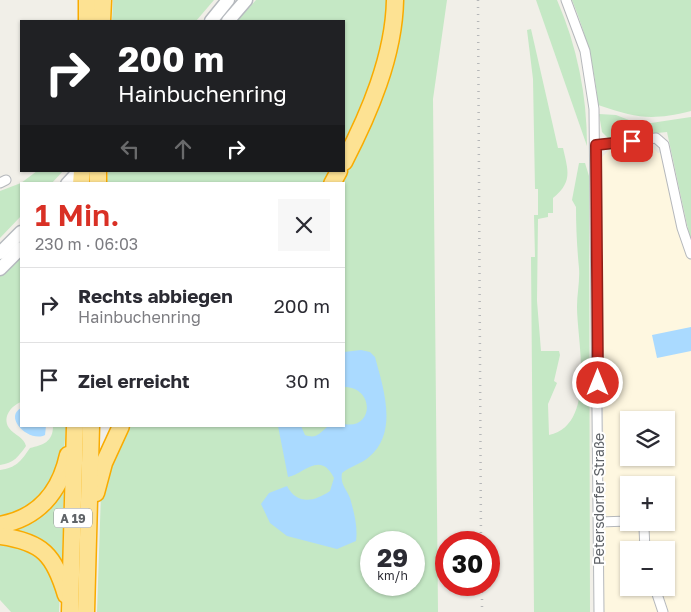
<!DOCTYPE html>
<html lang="de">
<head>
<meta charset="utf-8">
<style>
  body { margin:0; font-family:"Golos Text",sans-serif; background:#f7f7f7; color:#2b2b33; height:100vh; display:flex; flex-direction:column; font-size:19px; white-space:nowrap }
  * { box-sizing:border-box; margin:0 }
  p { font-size:16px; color:#7c7c81 }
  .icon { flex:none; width:28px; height:28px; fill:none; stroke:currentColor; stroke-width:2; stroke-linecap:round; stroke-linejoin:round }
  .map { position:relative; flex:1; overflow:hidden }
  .panel { position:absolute; left:20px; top:182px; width:325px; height:245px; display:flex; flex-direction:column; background:#fff; border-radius:0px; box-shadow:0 1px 4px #0004 }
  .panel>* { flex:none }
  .hud { position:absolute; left:20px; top:20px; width:325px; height:152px; border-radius:0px; box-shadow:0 1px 4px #0004; background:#202124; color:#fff; overflow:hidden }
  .controls { position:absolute; left:620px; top:411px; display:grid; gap:10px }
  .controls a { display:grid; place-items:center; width:55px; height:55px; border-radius:0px; background:#fff; box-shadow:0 1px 4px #0004; font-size:25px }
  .speed { position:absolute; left:360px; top:531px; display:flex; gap:10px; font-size:25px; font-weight:700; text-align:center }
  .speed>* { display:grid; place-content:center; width:65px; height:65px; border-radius:50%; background:#fff; box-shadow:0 1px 4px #0004; line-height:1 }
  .speed small { font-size:12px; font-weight:400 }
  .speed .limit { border:8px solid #d22; background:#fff; color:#111 }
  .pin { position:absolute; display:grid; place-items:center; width:42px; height:42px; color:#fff; margin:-21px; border-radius:10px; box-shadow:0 2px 8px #0006 }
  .me { position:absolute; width:55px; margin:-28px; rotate:0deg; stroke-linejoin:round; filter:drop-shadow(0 0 4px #0008) }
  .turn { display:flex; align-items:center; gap:18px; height:105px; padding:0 15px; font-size:22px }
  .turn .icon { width:65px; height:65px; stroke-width:2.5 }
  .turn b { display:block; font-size:35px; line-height:42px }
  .lanes { display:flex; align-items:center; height:48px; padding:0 15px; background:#0003; justify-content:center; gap:25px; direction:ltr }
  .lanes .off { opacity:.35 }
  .round { display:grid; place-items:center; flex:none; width:52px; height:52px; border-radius:0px; background:#f7f7f7 }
  .summary { display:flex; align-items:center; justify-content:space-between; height:85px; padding:0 15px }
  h1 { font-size:30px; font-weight:600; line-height:38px; color:#d93025 }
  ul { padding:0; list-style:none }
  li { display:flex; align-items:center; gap:15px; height:75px; padding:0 15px; border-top:1px solid #e1e1e2 }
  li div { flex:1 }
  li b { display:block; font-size:19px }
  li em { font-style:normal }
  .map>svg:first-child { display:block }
  .commercial { fill:#fef7e0; fill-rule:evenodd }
  .green { fill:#c5e8c5; fill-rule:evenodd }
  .water { fill:#aadaff }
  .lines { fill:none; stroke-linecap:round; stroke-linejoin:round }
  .minor-casing { stroke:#b5b8bc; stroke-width:11 }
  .secondary-casing { stroke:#b6babf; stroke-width:15 }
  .motorway-casing { stroke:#f9ab00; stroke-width:19 }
  .minor { stroke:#fff; stroke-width:9 }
  .secondary { stroke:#fff; stroke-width:12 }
  .motorway { stroke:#fde293; stroke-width:16 }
  .rail { stroke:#b6b7b8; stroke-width:2.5; stroke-dasharray:1 6; stroke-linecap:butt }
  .route-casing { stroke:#8d1f18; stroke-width:12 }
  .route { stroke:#d93025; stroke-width:9 }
  .labels { text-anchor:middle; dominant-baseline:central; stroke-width:4; stroke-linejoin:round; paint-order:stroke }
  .shield { fill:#fff; stroke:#8f9295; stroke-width:1 }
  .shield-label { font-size:12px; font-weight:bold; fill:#5f6368 }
  .street-label { font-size:14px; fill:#5f6368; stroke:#fff }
</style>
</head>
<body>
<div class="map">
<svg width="691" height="612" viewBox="0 0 691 612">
  <rect width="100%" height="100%" fill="#f1efe8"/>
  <path class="commercial" d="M652 146 658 153H671L691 243V612H604L602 157 610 149ZM629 420H666V458H629ZM629 485H666V522H629ZM629 550H666V588H629Z"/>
  <g class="green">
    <polygon points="113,0 214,0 196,21 112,21"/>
    <path d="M256 0H390C390 52 365 104 344 151V21H237Z"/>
    <path d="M401 0H447L433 99 438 612H97L101 493 126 426H344V184H338ZM371 542H414V585H371Z"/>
    <path d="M536 0H557C577 46 587 95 587 146Z"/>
    <path d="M572 0H691V111C650 121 638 118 598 105 595 68 586 34 572 0Z"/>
    <path d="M531 29 558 148H563C568 170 573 182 553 198V213H548V217L538 219 537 301 541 351H559L560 355 554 381 557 383 548 404 549 435C597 425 577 341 577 307 577 294 580 281 579 268 577 248 576 227 576 207L572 200 579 163H585L589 176 590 612H534L531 257H535L534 215H538V189H535L533 79 527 30Z"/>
    <polygon points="599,114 616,115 634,122 651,123 691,117 691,243 667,132 608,138 602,132"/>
    <polygon points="37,171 63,171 51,184 21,184 21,216 0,238 0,191 21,183"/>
    <polygon points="108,171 334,171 327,184 107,184"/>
    <path d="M21 254V402C11 406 2 417 9 428 14 435 24 437 26 446 18 457 14 463 0 465V275Z"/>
    <path d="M53 426H66L63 464 43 500 0 521V470C16 468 21 461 30 448 43 445 53 442 53 426Z"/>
    <polygon points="64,483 64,490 62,567 0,528"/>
    <polygon points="0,541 37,551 60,592 59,612 11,612 0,600"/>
  </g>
  <g class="water">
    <polygon points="691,327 691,351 657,358 652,335"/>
    <path d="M361 350 370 352 375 357C383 387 399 432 369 457 361 464 351 466 342 473 340 484 346 488 350 498 354 512 358 527 356 541L337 549 287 536 270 523 261 504 269 493 287 486C297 505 314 502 330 491L334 478C320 450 303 475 288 477L278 426H301L305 435C316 439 319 434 327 427L344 426V424C374 430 375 387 344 387V352Z"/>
    <path d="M21 408V426H46L45 435C30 443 3 418 21 408Z"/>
  </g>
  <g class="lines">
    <g class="minor-casing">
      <g id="minor">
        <polyline points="566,0 585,51 594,109 599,612"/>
        <polyline points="596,145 656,138 664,145 682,228 691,254"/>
        <polyline points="0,183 6,180"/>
        <polyline points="599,522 629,521"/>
        <polyline points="640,522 644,528 645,550"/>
        <polyline points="655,588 663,612"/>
      </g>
    </g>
    <g class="secondary-casing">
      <g id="secondary">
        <polyline points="211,21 228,0"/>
        <polyline points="228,21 246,0"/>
        <polyline points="67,184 79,171"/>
        <polyline points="0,253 21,232"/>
        <polyline points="0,269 21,248"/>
      </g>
    </g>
    <g class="motorway-casing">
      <g id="motorway">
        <polyline points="87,21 87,0"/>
        <polyline points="102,21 103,0"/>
        <path d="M344 162C369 114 394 56 395 0"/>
        <polyline points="81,184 82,171"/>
        <polyline points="98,184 98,171"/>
        <polyline points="332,184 339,171"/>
        <polyline points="96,493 104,463 121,426"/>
        <path d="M0 525C38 518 60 492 68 455"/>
        <path d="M0 536C43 542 54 555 66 595"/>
        <polyline points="70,612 75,426"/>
        <polyline points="86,612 91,426"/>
      </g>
    </g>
    <use href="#minor" class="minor"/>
    <use href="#secondary" class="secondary"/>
    <use href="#motorway" class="motorway"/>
    <g class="rail">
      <polyline points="478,0 481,542"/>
      <polyline points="482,585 482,612"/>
    </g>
  </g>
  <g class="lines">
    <g class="route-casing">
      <polyline id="route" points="598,383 596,145 632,141"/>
    </g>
    <use href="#route" class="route"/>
  </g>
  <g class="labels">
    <rect class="shield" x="54" y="508.5" width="38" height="19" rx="4"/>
    <g class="shield-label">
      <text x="73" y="518">A 19</text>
    </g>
    <g class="street-label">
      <text transform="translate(598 499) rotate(-90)">Petersdorfer Straße</text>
    </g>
  </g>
</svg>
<div class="controls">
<a><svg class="icon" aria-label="layers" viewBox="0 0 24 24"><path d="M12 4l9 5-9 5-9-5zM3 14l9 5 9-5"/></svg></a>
<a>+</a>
<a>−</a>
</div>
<div class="speed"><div>29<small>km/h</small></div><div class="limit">30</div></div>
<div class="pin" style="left:632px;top:141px;background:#d93025"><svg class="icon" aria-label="arrive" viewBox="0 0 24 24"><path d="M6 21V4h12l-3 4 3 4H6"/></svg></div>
<svg class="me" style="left:598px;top:383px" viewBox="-20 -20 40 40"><circle r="17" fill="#d93025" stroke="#fff" stroke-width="3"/><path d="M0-11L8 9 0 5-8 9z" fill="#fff"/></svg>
<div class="hud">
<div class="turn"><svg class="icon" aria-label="right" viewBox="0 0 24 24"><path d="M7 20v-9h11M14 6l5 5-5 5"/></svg><div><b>200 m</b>Hainbuchenring</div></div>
<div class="lanes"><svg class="icon off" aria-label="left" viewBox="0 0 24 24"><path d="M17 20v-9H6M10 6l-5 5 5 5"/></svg><svg class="icon off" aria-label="ahead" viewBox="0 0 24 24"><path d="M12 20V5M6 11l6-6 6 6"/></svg><svg class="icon" aria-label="right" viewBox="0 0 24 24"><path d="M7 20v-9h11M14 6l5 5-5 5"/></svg></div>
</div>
<section class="panel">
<div class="summary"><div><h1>1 Min.</h1><p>230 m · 06:03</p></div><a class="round"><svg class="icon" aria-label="close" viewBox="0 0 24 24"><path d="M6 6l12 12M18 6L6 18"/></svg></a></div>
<ul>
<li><svg class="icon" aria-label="right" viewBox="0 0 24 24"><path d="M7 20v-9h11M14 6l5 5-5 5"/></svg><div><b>Rechts abbiegen</b><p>Hainbuchenring</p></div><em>200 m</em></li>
<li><svg class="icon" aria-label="arrive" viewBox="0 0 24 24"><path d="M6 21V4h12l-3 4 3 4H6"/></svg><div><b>Ziel erreicht</b></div><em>30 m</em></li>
</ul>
</section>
</div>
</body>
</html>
